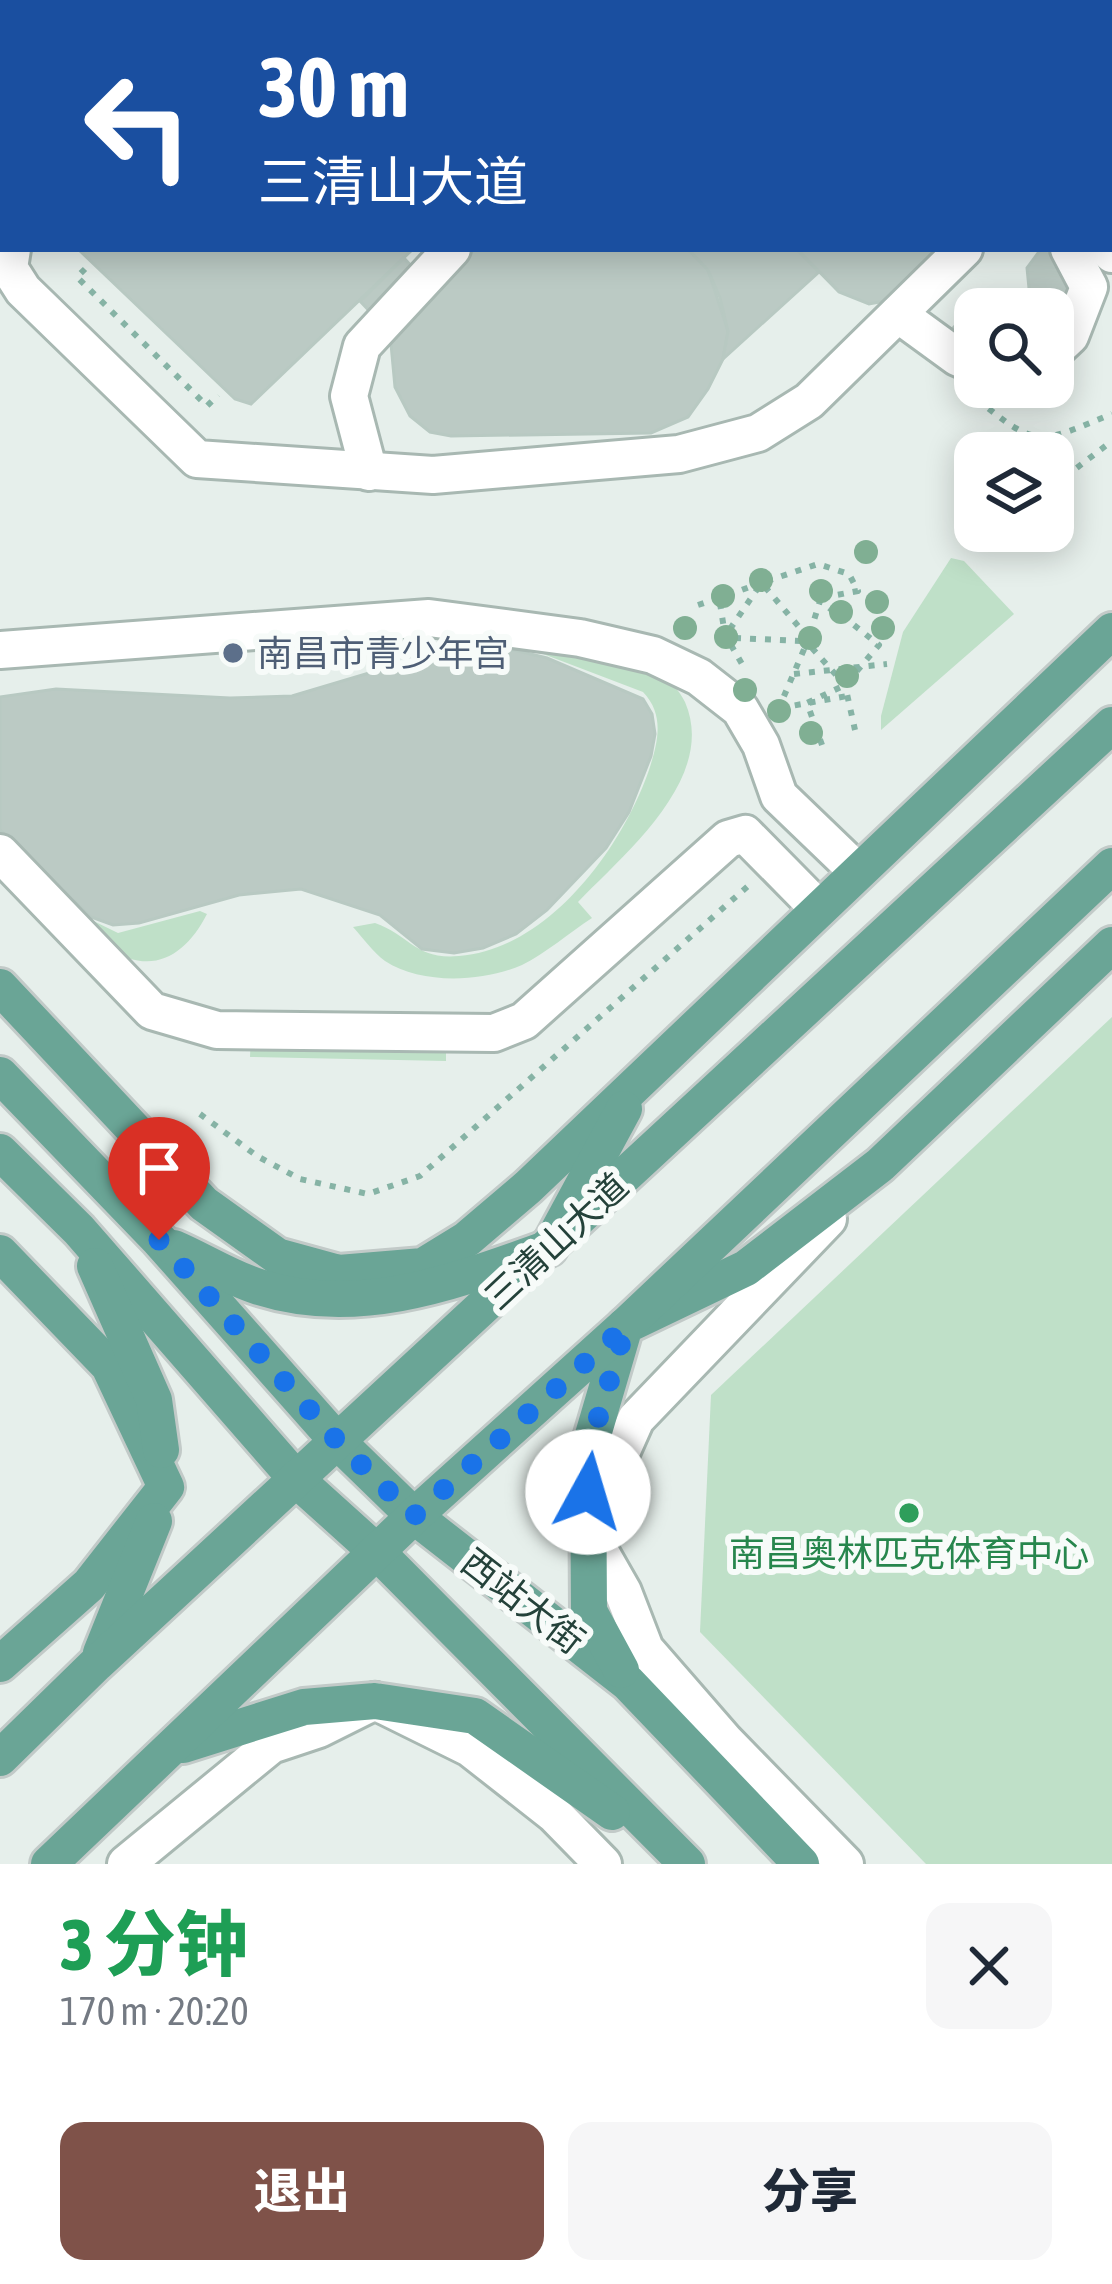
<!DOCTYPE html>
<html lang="zh">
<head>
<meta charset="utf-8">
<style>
  body { margin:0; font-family:"Asap Condensed","Noto Sans SC",sans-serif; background:#f6f6f7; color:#1f2937; height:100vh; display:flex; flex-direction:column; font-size:45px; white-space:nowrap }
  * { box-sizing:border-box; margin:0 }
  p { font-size:39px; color:#747a83 }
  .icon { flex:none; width:66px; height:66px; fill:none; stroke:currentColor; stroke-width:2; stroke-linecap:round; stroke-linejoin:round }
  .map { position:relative; height:1864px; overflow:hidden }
  .panel { display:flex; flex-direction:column; background:#fff; flex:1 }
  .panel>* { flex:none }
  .banner { position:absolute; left:0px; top:0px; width:1113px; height:252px; box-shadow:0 6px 30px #0003; background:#1a4fa0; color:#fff; overflow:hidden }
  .controls { position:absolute; left:954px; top:288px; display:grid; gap:24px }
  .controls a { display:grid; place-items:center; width:120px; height:120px; border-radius:24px; background:#fff; box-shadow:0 6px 30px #0003; font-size:60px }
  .pin { position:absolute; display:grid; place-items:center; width:102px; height:102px; color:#fff; margin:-123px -51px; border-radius:50% 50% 50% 0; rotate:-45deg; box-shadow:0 0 12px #0007 }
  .pin .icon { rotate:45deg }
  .me { position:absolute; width:132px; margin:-66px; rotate:6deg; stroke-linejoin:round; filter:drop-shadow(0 0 9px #0008) }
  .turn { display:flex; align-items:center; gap:42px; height:252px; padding:0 60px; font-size:54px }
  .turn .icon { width:156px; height:156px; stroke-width:2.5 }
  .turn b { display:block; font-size:84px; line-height:102px }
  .round { display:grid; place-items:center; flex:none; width:126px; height:126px; border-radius:24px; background:#f6f6f7 }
  .headline { display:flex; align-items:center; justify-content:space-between; height:204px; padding:0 60px }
  h1 { font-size:72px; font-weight:800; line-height:90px; color:#1e9e55 }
  .primary-button { display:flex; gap:24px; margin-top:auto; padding:24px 60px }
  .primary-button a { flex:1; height:138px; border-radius:24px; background:#7f5249; color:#fff; font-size:48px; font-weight:800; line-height:138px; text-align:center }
  .primary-button a+a { background:#f6f6f7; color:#1f2937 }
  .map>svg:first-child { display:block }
  .green { fill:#bfe0c8 }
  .building { fill:#bbcac4; stroke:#b8c9c2; stroke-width:3 }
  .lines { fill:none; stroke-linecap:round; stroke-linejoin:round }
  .minor-casing { stroke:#a8b8b2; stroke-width:42 }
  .major-casing { stroke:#c2cac8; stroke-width:42 }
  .path { stroke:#86b3a5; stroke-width:6; stroke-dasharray:6 9; stroke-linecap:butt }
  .minor { stroke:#fff; stroke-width:36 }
  .major { stroke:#6aa596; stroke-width:36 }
  .tree { fill:#80af93 }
  .route { stroke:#1a73e8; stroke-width:21; stroke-dasharray:0 37.8 }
  .service-dot { fill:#5c6f8a; stroke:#f7fbf9; stroke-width:4.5 }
  .leisure-dot { fill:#2e9e5b; stroke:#f7fbf9; stroke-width:4.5 }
  .labels { text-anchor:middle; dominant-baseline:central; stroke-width:12; stroke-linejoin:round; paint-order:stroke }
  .service-label { font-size:36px; fill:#4e5e75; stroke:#f7fbf9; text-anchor:start }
  .street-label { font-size:36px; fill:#24423a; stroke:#f7fbf9 }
  .leisure-label { font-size:36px; fill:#27864d; stroke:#f7fbf9 }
</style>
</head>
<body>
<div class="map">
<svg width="1112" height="1864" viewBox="0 0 1112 1864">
  <rect width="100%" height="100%" fill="#e6efeb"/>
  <g class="green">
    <polygon points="951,558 964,561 1014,614 881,730 881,716 903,632"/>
    <path d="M517 644C554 651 621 657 653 670 666 675 680 691 685 702 718 778 624 854 578 902L592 918C569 933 546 953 522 965 483 982 421 985 385 961 373 952 363 938 353 927L375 923C410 935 415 960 459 956 549 949 622 848 649 770 658 742 665 715 643 692Z"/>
    <path d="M200 911 207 914C186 955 152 978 107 947 95 938 85 923 75 912L118 933Z"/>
    <polygon points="1112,1017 1112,1864 926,1864 700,1632 711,1395"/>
    <polygon points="251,1032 446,1037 446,1061 250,1057"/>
  </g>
  <g class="building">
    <polygon points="279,0 490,0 493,3 276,3"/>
    <polygon points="554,0 758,0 761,3 557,3"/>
    <polygon points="78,249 413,249 251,404 235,399"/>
    <polygon points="475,249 688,249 708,270 728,331 723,359 708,389 688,417 651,433 451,436 430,432 410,416 395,387 390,333"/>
    <polygon points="688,249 797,249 819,272 723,359 728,331 720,298 708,270"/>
    <polygon points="797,249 942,249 890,300 869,304 839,292"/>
    <polygon points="1041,249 1061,249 1077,308 1053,340 1053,309 975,309 975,348 951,330 979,302 993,307 1018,306 1029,288 1027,268"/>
    <polygon points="404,258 433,290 390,333 360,301"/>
    <polygon points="514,650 547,658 643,699 652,714 655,734 651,756 629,812 606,848 547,910 516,934 483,948 454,953 422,949 380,915 301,889 239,895 139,923 113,925 91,917 0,830 0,697 56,689 230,698 292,696 426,656"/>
  </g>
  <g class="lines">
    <g class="minor-casing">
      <g id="minor">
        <polyline points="518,0 521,3"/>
        <polyline points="782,0 785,3"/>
        <polyline points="867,0 869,3"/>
        <polyline points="133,3 136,0"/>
        <polyline points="234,3 237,0"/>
        <polyline points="968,3 971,0"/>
        <polyline points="0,134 3,131"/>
        <polyline points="12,249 9,268 23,290 197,459 433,475 679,454 758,433 809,401 964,249"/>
        <polyline points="1107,249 1112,254"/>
        <polyline points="898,314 957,357 975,365"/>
        <polyline points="1053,352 1070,336 1089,287 1069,249"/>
        <polyline points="369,472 349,396 362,346 452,249"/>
        <polyline points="0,650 429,618 580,638 653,655 699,677 740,709 761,745 779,796 857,871"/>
        <polyline points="0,853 152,1011 217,1030 494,1033 524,1021 728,839 745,834 818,908"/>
        <polyline points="828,1219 636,1419 587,1529 623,1592 645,1649 725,1741 845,1864"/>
        <polyline points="126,1864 271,1745 319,1729 375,1701 470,1748 554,1814 603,1864"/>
      </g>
    </g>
    <g class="major-casing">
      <g id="major">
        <polyline points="0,987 204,1204 277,1256 339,1273 423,1266 467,1239 528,1187 1112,631"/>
        <polyline points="0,1075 159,1240 339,1443 414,1516 628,1683 801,1864"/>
        <polyline points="0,1152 79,1230 298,1481 378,1553 687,1864"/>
        <path d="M174 1248C202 1260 230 1278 259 1287 359 1319 456 1281 549 1248L624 1109"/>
        <polyline points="0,1253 109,1366 166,1487 89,1585 0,1664"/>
        <polyline points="95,1266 154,1400 161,1450"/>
        <polyline points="101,1653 154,1521"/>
        <polyline points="621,1670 589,1611 588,1452 625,1326 746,1268 880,1165 1112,945"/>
        <polyline points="183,1745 304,1707 375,1701 475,1716 612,1812"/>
        <polyline points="0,1758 96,1664 1112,725"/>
        <polyline points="49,1864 414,1516 625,1326 1112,866"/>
      </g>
    </g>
    <g class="path">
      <polyline points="85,269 77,277 207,406 218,395"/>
      <path d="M977 399C1038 450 1040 443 1112 414"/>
      <polyline points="1050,437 1065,458 1065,476"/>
      <polyline points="998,447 1017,433"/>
      <polyline points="1053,486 1112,441"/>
      <circle cx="761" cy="583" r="6"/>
      <polyline points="767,581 818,564 849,574 858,591 826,597"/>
      <polyline points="765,587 805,634"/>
      <circle cx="820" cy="594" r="6"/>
      <circle cx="722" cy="597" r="6"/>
      <polyline points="728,595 755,585"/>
      <polyline points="720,603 724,629"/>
      <polyline points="698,605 716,599"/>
      <circle cx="727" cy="637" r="8"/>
      <polyline points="730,629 758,588"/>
      <circle cx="810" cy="640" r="8"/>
      <polyline points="810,633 820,601 833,611"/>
      <polyline points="735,638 802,641"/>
      <polyline points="731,645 745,669"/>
      <polyline points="812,648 845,685 855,730"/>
      <polyline points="794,674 887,664"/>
      <polyline points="780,708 847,696"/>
      <polyline points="778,710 805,647"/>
      <polyline points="822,745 807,703 845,685 879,645 845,618 836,618 836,608 846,608 845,618"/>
      <polyline points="200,1114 257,1156 300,1179 368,1194 420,1176 748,886"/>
    </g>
    <use href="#minor" class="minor"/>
    <use href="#major" class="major"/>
  </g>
  <g class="tree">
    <circle cx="866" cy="552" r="12"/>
    <circle cx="761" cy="580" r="12"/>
    <circle cx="821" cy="591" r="12"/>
    <circle cx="723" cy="596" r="12"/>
    <circle cx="877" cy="602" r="12"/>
    <circle cx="841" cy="612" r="12"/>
    <circle cx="685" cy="628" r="12"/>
    <circle cx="883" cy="628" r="12"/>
    <circle cx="726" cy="637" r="12"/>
    <circle cx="810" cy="638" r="12"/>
    <circle cx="847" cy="676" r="12"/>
    <circle cx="745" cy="690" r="12"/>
    <circle cx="779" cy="711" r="12"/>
    <circle cx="811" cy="733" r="12"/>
  </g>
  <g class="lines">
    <polyline class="route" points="159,1240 339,1443 414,1516 626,1326 588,1452 588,1492"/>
  </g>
  <circle class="service-dot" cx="233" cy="653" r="12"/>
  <circle class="leisure-dot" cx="909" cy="1513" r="12"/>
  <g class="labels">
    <g class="service-label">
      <text x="257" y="653">南昌市青少年宫</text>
    </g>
    <g class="street-label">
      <text transform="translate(556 1241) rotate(-43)">三清山大道</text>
      <text transform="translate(523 1601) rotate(38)">西站大街</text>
    </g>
    <g class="leisure-label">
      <text x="909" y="1553">南昌奥林匹克体育中心</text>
    </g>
  </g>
</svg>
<div class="controls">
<a><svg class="icon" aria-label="search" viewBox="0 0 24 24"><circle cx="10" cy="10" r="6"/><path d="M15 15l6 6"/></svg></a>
<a><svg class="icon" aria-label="layers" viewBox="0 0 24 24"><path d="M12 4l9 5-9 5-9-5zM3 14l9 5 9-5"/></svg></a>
</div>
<div class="pin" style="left:159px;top:1240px;background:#d93025"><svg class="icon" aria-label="arrive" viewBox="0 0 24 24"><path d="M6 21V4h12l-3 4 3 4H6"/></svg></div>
<svg class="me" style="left:588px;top:1492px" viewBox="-20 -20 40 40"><circle r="19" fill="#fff"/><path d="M0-13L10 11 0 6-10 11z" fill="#1a73e8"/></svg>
<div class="banner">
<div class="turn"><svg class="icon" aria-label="left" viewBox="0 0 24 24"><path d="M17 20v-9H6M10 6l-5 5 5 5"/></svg><div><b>30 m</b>三清山大道</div></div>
</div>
</div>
<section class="panel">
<div class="headline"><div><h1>3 分钟</h1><p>170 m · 20:20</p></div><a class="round"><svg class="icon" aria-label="close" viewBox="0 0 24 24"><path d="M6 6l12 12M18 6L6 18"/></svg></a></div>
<div class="primary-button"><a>退出</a><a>分享</a></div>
</section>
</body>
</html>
